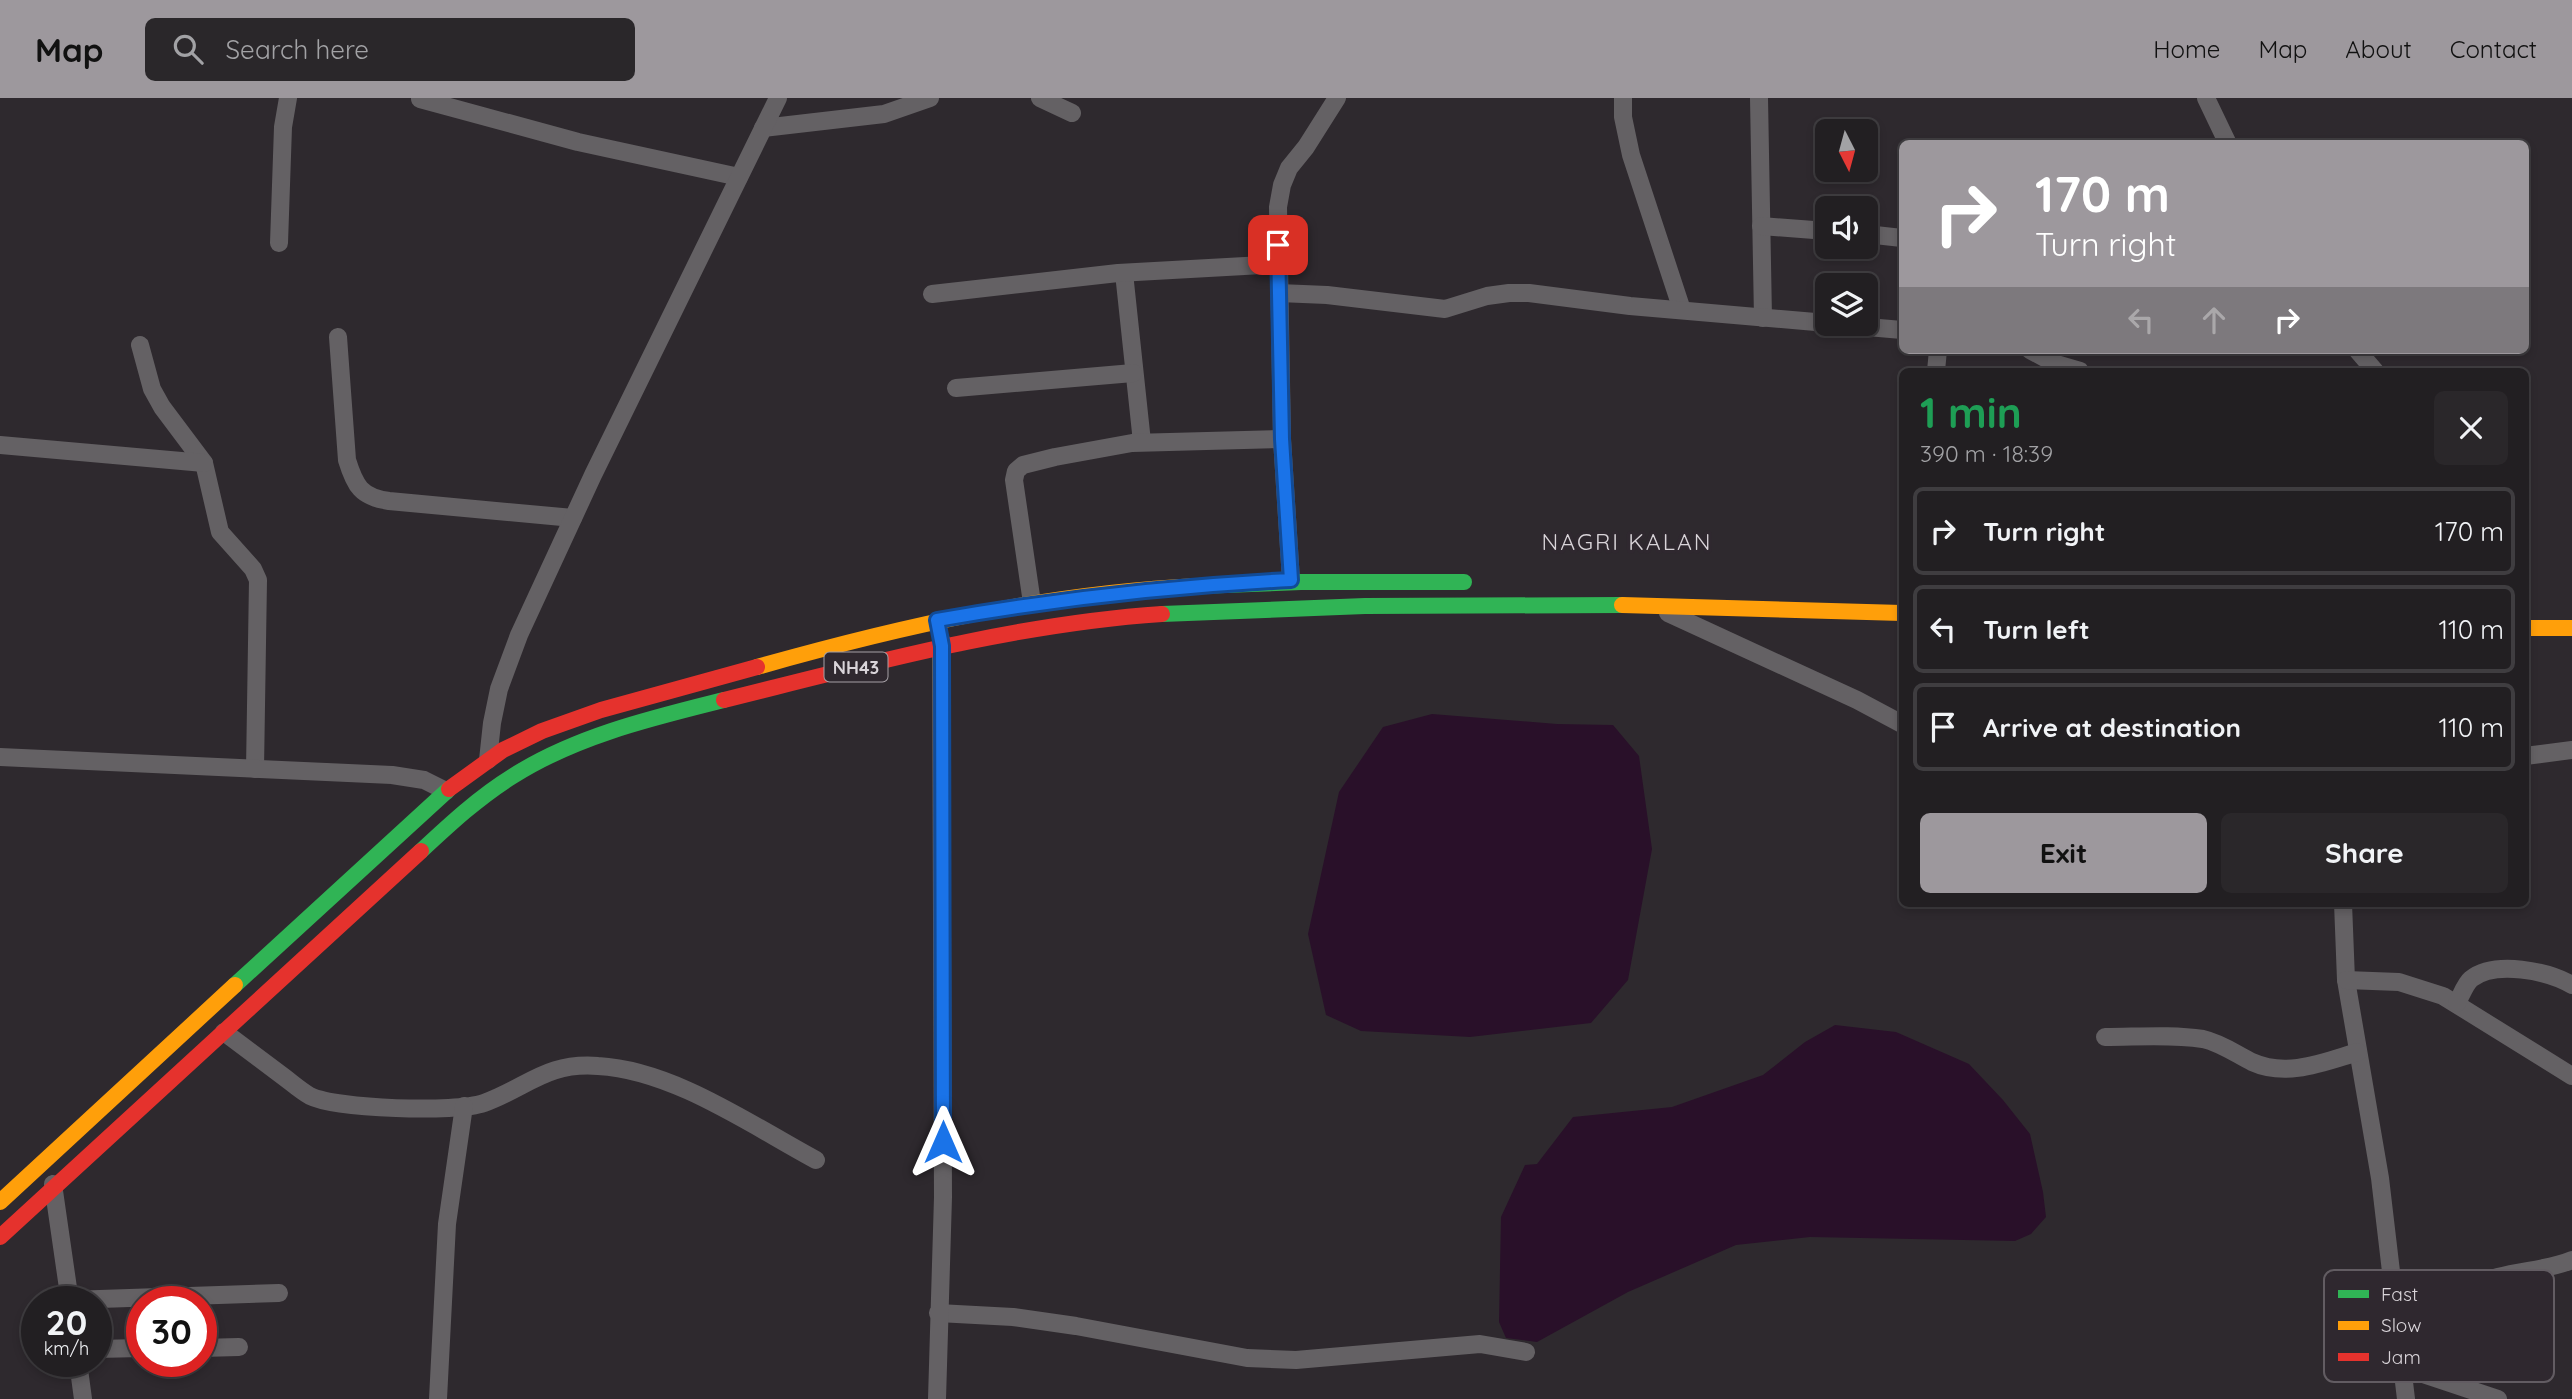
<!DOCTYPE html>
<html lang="en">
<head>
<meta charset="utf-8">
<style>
  body { margin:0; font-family:Quicksand,sans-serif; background:#2a272a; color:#f1f3f6; height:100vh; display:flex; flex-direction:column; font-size:26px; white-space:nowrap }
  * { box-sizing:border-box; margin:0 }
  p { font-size:23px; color:#a2a2a5 }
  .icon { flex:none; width:38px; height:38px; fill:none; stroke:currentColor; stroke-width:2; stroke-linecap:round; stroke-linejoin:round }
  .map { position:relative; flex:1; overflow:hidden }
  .side { position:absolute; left:1899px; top:270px; width:630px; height:539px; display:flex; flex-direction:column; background:#221f22; border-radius:10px; box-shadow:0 4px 10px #0003,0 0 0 2px #3f3d40 }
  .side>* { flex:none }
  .guide { position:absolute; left:1899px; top:42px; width:630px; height:214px; border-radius:10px; box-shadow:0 4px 10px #0003,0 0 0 2px #3f3d40; background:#9d989d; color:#fff; overflow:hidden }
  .needle { width:46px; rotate:174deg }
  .buttons { position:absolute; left:1815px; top:21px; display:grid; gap:14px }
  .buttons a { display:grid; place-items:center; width:63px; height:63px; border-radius:10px; background:#221f22; box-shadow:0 4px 10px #0003,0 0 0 2px #3f3d40; font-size:35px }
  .speed { position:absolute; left:21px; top:1188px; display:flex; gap:14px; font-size:35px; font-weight:700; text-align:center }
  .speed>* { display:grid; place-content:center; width:91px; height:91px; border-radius:50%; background:#221f22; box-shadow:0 4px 10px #0003,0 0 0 2px #3f3d40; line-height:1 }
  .speed small { font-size:18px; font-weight:400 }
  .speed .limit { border:10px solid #d22; background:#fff; color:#111 }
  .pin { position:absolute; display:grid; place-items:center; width:60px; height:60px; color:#fff; margin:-30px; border-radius:14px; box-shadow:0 4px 10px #0006 }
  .me { position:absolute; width:77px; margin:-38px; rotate:0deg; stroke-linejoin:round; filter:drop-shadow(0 0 5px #0008) }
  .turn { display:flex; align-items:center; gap:24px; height:147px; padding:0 21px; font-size:32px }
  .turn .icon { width:91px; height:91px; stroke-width:2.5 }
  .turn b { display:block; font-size:49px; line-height:60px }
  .lanes { display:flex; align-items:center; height:66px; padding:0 21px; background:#0003; justify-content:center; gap:35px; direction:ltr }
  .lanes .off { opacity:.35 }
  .round { display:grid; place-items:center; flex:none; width:74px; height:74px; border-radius:10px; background:#2a272a }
  .headline { display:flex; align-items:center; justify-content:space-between; height:119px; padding:0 21px }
  h1 { font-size:42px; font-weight:800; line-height:52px; color:#1e9e55 }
  .primary-button { display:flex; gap:14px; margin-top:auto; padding:14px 21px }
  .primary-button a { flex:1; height:80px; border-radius:10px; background:#9d989d; color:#111; font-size:28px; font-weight:800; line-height:80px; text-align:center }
  .primary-button a+a { background:#2a272a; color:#f1f3f6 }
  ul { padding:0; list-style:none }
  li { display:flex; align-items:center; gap:21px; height:88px; margin:0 14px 10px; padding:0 7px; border:4px solid #3f3d40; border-radius:10px }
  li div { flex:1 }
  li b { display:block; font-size:26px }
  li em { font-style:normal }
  header { display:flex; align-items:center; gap:42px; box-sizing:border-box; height:98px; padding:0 35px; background:#9d989d; color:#111 }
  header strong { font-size:33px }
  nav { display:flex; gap:38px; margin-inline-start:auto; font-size:24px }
  .search { width:490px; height:63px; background:#2a272a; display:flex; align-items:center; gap:18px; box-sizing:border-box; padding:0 24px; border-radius:10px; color:#a2a2a5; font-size:26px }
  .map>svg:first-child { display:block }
  .water { fill:#291029 }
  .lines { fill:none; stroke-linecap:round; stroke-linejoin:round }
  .street { stroke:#646164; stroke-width:18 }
  .fast { stroke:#30b455; stroke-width:16 }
  .slow { stroke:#ff9f0a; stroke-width:16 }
  .jam { stroke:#e5322d; stroke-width:16 }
  .route-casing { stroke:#114b97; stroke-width:18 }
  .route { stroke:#1a73e8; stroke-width:12 }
  .labels { text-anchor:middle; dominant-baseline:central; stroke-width:7; stroke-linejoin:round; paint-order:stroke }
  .shield { fill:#2f282f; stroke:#a6a0a6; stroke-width:2 }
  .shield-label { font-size:18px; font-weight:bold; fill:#d9d4d9 }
  .quarter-label { font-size:23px; letter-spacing:2px; fill:#d9d4d9; stroke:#2f282f }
  .key { fill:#2f282f; stroke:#625c62; stroke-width:2 }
  .key-label { font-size:19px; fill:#d9d4d9 }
</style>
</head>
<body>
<header>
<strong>Map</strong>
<div class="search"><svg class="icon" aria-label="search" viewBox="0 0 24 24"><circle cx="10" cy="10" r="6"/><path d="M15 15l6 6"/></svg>Search here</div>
<nav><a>Home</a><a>Map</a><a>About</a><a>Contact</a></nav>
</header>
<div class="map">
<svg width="2572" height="1301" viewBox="0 0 2572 1301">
  <rect width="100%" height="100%" fill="#2e292e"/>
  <g class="water">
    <polygon points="1432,616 1557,626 1613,627 1639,658 1652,751 1628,882 1591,925 1470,939 1361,933 1326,917 1308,836 1339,694 1383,629"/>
    <polygon points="1835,927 1896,934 1969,966 2003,1002 2030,1036 2043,1094 2046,1119 2031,1136 2015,1143 1810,1139 1736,1147 1628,1194 1537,1244 1506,1240 1499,1224 1501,1119 1525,1067 1537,1066 1573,1019 1672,1009 1763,977 1805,944"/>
  </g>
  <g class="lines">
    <g class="street">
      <polyline points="1040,0 1072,15"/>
      <polyline points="1623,0 1623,19 1631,57 1682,212"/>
      <polyline points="1759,0 1763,220"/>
      <polyline points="2206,0 2228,46"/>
      <polyline points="420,1 578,44 739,79"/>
      <polyline points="763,30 884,16 930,0"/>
      <polyline points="1761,128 1827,133"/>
      <polyline points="1866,136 1902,140"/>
      <polyline points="279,145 283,29 288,0"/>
      <polyline points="1124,175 1142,344"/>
      <polyline points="1279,195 1327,197 1445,211 1487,198 1509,195 1529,195 1630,208 1827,225"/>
      <polyline points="932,196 1118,175 1279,166"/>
      <polyline points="1833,226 1902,232"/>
      <path d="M338 239 347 362C355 388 361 399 389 403L573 420"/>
      <polyline points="140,247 152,291 162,309 204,365 220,434 253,471 258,482 255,671"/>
      <polyline points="2030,252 2056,266 2080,273"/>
      <polyline points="2357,252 2375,273"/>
      <polyline points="1936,273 1938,252"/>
      <polyline points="956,290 1133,275"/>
      <polyline points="0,347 204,365"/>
      <polyline points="1291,482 1282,341 1278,109 1282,87 1289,70 1306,49 1337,0"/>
      <polyline points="1032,505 1014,382 1016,373 1023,367 1055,359 1132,345 1282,341"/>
      <polyline points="1668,515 1857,602 1902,626"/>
      <polyline points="2525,658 2572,652"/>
      <polyline points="0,659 392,677 424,682 446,693"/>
      <polyline points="488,662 492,625 499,591 519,537 593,377 778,0"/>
      <polyline points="2343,805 2346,882 2380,1080 2406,1301"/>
      <polyline points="2346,882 2399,884 2443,898 2572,978"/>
      <path d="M2457 905C2461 898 2465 886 2471 881 2495 862 2548 873 2572 887"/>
      <path d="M224 934C244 949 264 964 284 979 292 985 301 993 310 998 336 1011 456 1015 484 1005 528 989 546 964 598 968 673 972 751 1027 816 1062"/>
      <path d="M2105 939C2137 939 2171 936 2203 941 2221 945 2236 956 2252 964 2287 980 2324 964 2358 954"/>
      <polyline points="53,1086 70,1204"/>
      <polyline points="70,1202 279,1195"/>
      <polyline points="938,1215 1013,1219 1076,1228 1247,1260 1296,1262 1480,1246 1526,1254"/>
      <path d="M2396 1228C2428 1207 2461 1189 2498 1179 2523 1172 2548 1172 2572 1162"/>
      <polyline points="201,1250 239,1249"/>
      <polyline points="96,1251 142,1250"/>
      <polyline points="78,1264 83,1301"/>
      <polyline points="2402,1269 2498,1301"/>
      <polyline points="438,1301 447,1126 464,1008"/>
      <polyline points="937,1301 943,1099 941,542"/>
    </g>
    <g class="fast">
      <polyline points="1198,488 1301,484 1464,484"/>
      <polyline points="1162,516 1365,508 1622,507"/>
      <path d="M421 753C450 726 479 699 513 678 576 638 652 620 724 602"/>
      <polyline points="235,887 449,691"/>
    </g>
    <g class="slow">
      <polyline points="1622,507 1902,515"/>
      <polyline points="2525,530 2572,530"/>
      <path d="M757 569C902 528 1048 495 1198 488"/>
      <polyline points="0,1104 235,887"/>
    </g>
    <g class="jam">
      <path d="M724 602C869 566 1013 526 1162 516"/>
      <polyline points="449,691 503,652 542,633 601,612 757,569"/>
      <polyline points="0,1139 421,753"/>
    </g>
  </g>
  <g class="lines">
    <g class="route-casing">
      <path id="route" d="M943 1044 942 548 937 522C1055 501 1172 488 1291 482L1282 341 1278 147"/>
    </g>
    <use href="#route" class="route"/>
  </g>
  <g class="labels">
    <rect class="shield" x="824.5" y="554.5" width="63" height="29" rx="5"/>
    <g class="shield-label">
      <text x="856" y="569">NH43</text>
    </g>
    <g class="quarter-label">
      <text x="1627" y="443">NAGRI KALAN</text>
    </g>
  </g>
  <rect x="2324" y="1172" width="230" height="112" rx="10" class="key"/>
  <rect x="2338" y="1192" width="31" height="8" fill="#30b455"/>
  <rect x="2338" y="1223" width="31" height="9" fill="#ff9f0a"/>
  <rect x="2338" y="1255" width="31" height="8" fill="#e5322d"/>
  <g class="key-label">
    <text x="2381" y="1203">Fast</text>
    <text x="2381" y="1234">Slow</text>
    <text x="2381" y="1266">Jam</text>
  </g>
</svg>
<div class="buttons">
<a><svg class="needle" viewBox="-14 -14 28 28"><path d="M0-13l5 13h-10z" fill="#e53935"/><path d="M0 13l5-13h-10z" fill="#a2a2a5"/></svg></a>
<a><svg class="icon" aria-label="sound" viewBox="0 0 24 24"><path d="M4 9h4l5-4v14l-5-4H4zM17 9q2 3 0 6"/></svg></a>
<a><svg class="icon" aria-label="layers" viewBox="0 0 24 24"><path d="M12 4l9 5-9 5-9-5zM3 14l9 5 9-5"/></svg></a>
</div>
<div class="speed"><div>20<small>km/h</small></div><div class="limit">30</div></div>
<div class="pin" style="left:1278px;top:147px;background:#d93025"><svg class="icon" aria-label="arrive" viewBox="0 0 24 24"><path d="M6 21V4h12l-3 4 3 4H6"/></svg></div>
<svg class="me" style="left:943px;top:1044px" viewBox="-20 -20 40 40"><path d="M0-17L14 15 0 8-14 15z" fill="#1a73e8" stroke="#fff" stroke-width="4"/></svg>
<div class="guide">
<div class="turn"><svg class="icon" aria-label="right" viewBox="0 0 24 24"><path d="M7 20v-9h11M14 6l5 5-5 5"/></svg><div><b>170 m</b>Turn right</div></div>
<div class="lanes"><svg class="icon off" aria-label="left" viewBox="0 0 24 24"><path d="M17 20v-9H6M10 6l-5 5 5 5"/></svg><svg class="icon off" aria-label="ahead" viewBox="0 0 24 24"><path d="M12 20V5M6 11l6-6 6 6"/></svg><svg class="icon" aria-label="right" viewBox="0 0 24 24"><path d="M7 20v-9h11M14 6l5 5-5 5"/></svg></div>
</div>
<section class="side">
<div class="headline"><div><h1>1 min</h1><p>390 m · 18:39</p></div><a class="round"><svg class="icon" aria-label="close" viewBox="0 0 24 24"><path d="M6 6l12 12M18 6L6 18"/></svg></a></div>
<ul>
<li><svg class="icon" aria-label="right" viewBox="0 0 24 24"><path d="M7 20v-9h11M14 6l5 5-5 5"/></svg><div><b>Turn right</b></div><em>170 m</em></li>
<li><svg class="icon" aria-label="left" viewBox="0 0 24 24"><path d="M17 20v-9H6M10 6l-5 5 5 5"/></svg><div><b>Turn left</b></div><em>110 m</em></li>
<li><svg class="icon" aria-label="arrive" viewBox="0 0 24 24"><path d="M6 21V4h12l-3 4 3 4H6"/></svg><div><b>Arrive at destination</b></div><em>110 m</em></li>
</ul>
<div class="primary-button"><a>Exit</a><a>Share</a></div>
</section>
</div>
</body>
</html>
